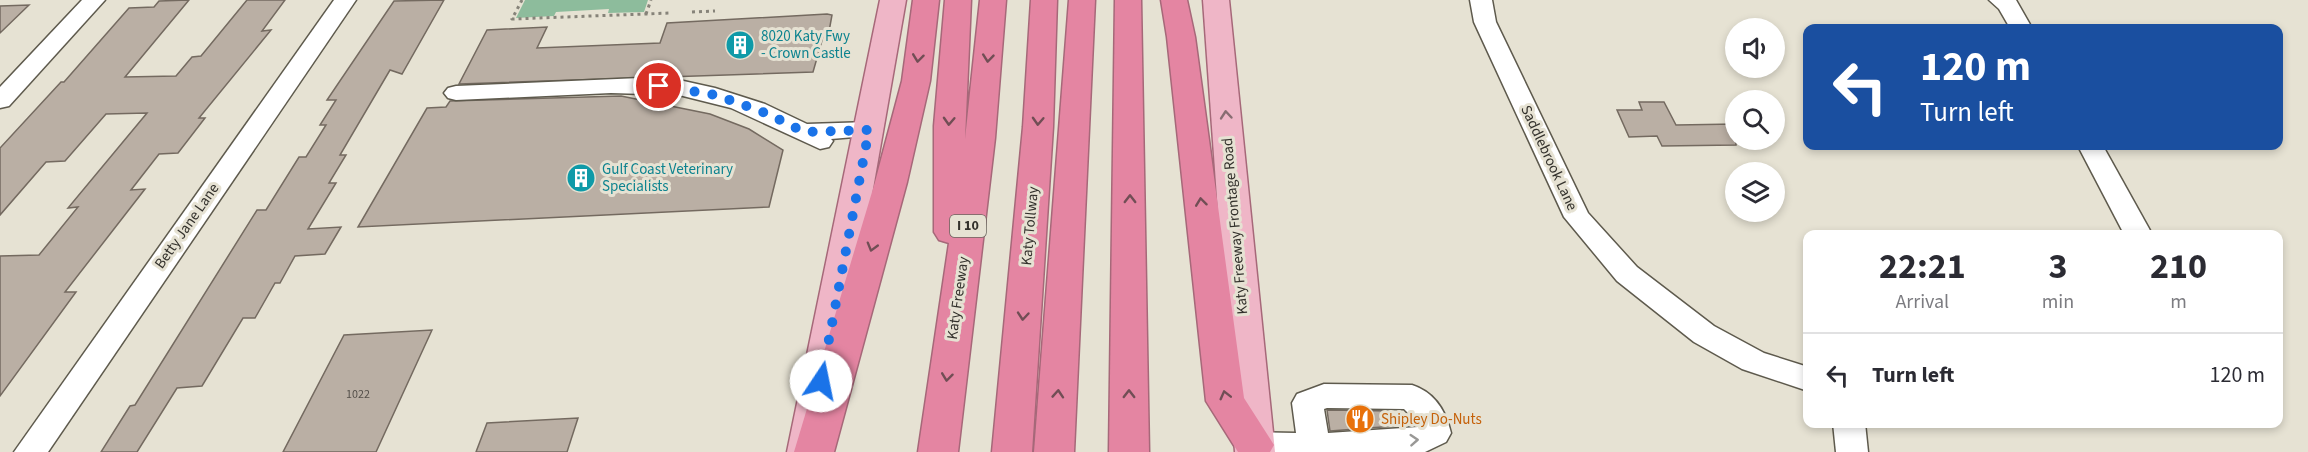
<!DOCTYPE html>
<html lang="en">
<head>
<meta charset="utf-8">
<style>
  body { margin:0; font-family:"Source Sans 3",sans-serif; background:#f2f2f3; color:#2b2b33; height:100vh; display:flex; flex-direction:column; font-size:22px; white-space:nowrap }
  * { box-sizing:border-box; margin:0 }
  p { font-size:20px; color:#7c7c81 }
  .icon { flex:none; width:33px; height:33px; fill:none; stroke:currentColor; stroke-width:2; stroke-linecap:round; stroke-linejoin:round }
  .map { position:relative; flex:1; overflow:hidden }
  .panel { position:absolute; left:1803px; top:230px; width:480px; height:198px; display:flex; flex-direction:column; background:#fff; border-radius:12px; box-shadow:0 3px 9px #0003 }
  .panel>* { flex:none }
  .banner { position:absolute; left:1803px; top:24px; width:480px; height:126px; border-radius:12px; box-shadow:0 3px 9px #0003; background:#1a4fa0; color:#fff; overflow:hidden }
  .fabs { position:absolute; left:1725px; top:18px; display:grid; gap:12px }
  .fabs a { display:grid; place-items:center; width:60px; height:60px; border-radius:50%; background:#fff; box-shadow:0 3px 9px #0003; font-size:30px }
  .pin { position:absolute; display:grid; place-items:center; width:51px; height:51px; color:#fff; margin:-26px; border:3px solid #fff; border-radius:50%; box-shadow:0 2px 6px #0007 }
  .me { position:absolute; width:66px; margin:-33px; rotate:11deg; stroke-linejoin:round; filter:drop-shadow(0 0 4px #0008) }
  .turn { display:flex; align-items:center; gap:21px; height:126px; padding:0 18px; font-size:27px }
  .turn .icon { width:78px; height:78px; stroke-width:2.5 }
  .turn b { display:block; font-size:42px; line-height:51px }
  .eta { display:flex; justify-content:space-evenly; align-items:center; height:102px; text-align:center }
  .eta b { font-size:36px; font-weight:700; line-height:42px }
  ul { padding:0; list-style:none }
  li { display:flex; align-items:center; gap:18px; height:84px; padding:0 18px; border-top:2px solid #e1e1e2 }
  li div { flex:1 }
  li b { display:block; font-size:22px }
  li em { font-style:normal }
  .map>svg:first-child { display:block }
  .green { fill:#8dbc9c }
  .building { fill:#baafa4; stroke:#746a60; stroke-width:1.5 }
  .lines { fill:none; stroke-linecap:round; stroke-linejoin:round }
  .minor-casing { stroke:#5e5a4d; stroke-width:3 }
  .major-casing { stroke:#a66879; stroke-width:3 }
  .highway-casing { stroke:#a66879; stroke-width:3 }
  .path { stroke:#868379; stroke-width:3; stroke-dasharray:3 4; stroke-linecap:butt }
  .minor { fill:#fff; fill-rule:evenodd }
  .major { fill:#efb6c7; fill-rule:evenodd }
  .highway { fill:#e485a2; fill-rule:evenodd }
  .oneway { stroke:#714e55 }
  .oneway2 { stroke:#886d72 }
  .oneway3 { stroke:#999896 }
  .route { stroke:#1a73e8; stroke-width:10; stroke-dasharray:0 18 }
  .labels { text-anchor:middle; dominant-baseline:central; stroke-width:6; stroke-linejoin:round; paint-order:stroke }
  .number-label { font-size:12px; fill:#55504a }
  .shield { fill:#e6e2d3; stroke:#69665e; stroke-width:1.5 }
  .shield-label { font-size:14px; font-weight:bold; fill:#33312c }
  .culture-label { font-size:15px; fill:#0d838f; stroke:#e6e2d3; text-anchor:start }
  .street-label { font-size:15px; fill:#33312c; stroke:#e6e2d3 }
  .food-label { font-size:15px; fill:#c56008; stroke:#e6e2d3; text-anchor:start }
</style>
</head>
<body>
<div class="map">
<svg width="2308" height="452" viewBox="0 0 2308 452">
  <rect width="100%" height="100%" fill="#e6e2d3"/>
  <polygon class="green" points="525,0 648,0 644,12 608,13 609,9 556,12 554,16 516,18"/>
  <g class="building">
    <polygon points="189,0 125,77 176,76 192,57 201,56 247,0 285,0 262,31 271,30 199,118 205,118 178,153 159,154 131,190 145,189 65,292 76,292 0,396 0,256 39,255 78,207 68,208 147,113 106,114 65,161 46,162 0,215 0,148 61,82 64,82 129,8 154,7 159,1"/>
    <polygon points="444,0 402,74 390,70 340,155 346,155 329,183 336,183 308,229 341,227 325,254 295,256 280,283 275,283 255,318 243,318 202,386 177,388 137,452 101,452 130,406 135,405 257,210 266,210 299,157 306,157 326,125 320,125 336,100 327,100 394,1"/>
    <polygon points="29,5 0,33 0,6"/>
    <polygon points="827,14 832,15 828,37 823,37 813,72 459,84 487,30 547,27 537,48 660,43 667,23"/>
    <polygon points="621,96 710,114 749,129 783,150 769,207 358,227 427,108 446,107 450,101"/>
    <polygon points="1639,102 1664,102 1676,125 1736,124 1736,145 1662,146 1657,136 1629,137 1617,110 1642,110"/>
    <polygon points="432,330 376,452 283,452 344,335"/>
    <polygon points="1327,410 1392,411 1395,426 1330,431"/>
    <polygon points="578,418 567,452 476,452 487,423"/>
  </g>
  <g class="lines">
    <g class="minor-casing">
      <g id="minor">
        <polygon points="82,0 105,0 9,106 0,108 0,87"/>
        <polygon points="334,0 356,0 48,452 14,452"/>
        <polygon points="1470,0 1492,0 1496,22 1588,213 1637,267 1714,326 1764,353 1808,367 1808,391 1742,369 1694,342 1617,281 1564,217 1474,22"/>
        <polygon points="1989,0 2016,0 2032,28 2010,28 1999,9"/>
        <polygon points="640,78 679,80 715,88 765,104 807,124 869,122 878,125 881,130 878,135 831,139 833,141 829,147 820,149 731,108 679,95 611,93 456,100 448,98 444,93 448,88 456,86"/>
        <polygon points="2078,146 2103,146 2152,234 2124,234"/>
        <path d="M1324 384 1412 385C1434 392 1446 411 1451 433L1446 442 1425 452H1242L1238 445 1243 436 1254 432 1296 433 1292 403 1297 394ZM1327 408 1404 409 1417 422 1418 427 1328 433 1324 409Z"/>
        <polygon points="1833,423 1865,423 1868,452 1836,452"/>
      </g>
    </g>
    <g class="major-casing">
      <g id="major">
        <polygon points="880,0 906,0 827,452 787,452"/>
        <polygon points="1203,0 1229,0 1275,452 1235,452"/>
      </g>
    </g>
    <g class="highway-casing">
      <g id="highway">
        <polygon points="913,0 939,0 930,81 907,182 834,452 794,452 875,182 902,81"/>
        <polygon points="945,0 971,0 965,139 980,0 1006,0 995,138 958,452 918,452 949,243 939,240 934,232 934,126"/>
        <polygon points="1031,0 1057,0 1053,127 1032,452 992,452 1023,127"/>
        <polygon points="1069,0 1095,0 1074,452 1034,452"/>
        <polygon points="1115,0 1141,0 1149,452 1109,452"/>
        <polygon points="1161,0 1187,0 1195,37 1244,398 1274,445 1270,452 1238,452 1206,401 1167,37"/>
      </g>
    </g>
    <g class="path">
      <polyline points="522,0 512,19 671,13"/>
      <polyline points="692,12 715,11"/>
      <polyline points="646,14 651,0"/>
    </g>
    <use href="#minor" class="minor"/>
    <use href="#major" class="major"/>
    <use href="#highway" class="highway"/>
  </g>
  <defs><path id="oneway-chevron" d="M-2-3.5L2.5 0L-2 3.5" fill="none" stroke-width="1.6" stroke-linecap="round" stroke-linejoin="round" transform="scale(1.5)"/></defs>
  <g class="oneway">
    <use href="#oneway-chevron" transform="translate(918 58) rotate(97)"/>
    <use href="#oneway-chevron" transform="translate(988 58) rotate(96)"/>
    <use href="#oneway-chevron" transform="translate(949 121) rotate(93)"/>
    <use href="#oneway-chevron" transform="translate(1038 121) rotate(93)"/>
    <use href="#oneway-chevron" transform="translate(1130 199) rotate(-90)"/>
    <use href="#oneway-chevron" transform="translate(1201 202) rotate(-97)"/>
    <use href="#oneway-chevron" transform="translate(872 247) rotate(106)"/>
    <use href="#oneway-chevron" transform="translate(1023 316) rotate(95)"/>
    <use href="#oneway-chevron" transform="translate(947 377) rotate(97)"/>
    <use href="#oneway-chevron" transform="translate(1058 394) rotate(-86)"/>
    <use href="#oneway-chevron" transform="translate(1129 394) rotate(-90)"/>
    <use href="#oneway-chevron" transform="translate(1225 395) rotate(-104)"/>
  </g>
  <use class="oneway2" href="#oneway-chevron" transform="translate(1226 115) rotate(-95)"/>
  <use class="oneway3" href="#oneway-chevron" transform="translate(1414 440) rotate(-4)"/>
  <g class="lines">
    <polyline class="route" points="659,86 716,95 768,114 804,132 869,130 821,381"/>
  </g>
  <defs>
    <g id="building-disc" transform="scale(1.5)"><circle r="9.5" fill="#0f9aa8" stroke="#e6e2d3"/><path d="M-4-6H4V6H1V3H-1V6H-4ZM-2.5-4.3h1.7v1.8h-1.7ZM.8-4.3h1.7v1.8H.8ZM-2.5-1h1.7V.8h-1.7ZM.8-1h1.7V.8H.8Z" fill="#fff"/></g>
    <g id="restaurant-disc" transform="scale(1.5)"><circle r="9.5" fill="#e8710a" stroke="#e6e2d3"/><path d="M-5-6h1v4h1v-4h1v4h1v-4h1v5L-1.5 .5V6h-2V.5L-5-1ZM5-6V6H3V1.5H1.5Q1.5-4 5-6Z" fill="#fff"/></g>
  </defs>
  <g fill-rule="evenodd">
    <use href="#building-disc" x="740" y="45"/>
    <use href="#building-disc" x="581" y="178"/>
    <use href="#restaurant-disc" x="1360" y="419"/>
  </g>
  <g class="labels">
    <g class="number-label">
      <text x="358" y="394">1022</text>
    </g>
    <rect class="shield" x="950" y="215" width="36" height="22" rx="4.5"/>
    <g class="shield-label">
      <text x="968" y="226">I 10</text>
    </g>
    <g class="culture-label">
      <text x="761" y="36">8020 Katy Fwy<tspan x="761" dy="17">- Crown Castle</tspan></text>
      <text x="602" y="169">Gulf Coast Veterinary<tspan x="602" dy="17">Specialists</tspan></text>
    </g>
    <g class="street-label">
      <text transform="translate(1549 158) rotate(65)">Saddlebrook Lane</text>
      <text transform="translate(187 226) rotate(-55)">Betty Jane Lane</text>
      <text transform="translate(1030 226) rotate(-85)">Katy Tollway</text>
      <text transform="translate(1235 226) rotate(-95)">Katy Freeway Frontage Road</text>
      <text transform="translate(958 298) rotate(-82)">Katy Freeway</text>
    </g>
    <g class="food-label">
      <text x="1381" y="419">Shipley Do-Nuts</text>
    </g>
  </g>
</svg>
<div class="fabs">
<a><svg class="icon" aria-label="sound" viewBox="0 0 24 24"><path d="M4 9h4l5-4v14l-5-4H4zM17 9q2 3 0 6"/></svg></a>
<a><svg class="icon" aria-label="search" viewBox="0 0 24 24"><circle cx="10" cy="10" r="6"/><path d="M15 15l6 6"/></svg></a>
<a><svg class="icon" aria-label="layers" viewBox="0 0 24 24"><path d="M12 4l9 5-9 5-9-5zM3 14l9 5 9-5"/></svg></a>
</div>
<div class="pin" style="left:659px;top:86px;background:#d93025"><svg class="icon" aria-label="arrive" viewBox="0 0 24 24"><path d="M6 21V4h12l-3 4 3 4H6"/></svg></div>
<svg class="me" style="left:821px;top:381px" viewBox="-20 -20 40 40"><circle r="19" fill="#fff"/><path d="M0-13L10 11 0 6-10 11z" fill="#1a73e8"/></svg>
<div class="banner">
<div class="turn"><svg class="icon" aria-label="left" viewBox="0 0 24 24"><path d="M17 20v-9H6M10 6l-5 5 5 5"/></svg><div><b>120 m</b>Turn left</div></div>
</div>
<section class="panel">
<div class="eta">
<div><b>22:21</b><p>Arrival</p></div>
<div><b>3</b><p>min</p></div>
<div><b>210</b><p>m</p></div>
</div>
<ul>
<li><svg class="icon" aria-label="left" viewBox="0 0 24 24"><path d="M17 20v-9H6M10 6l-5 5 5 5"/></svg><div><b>Turn left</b></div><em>120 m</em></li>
</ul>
</section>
</div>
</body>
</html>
